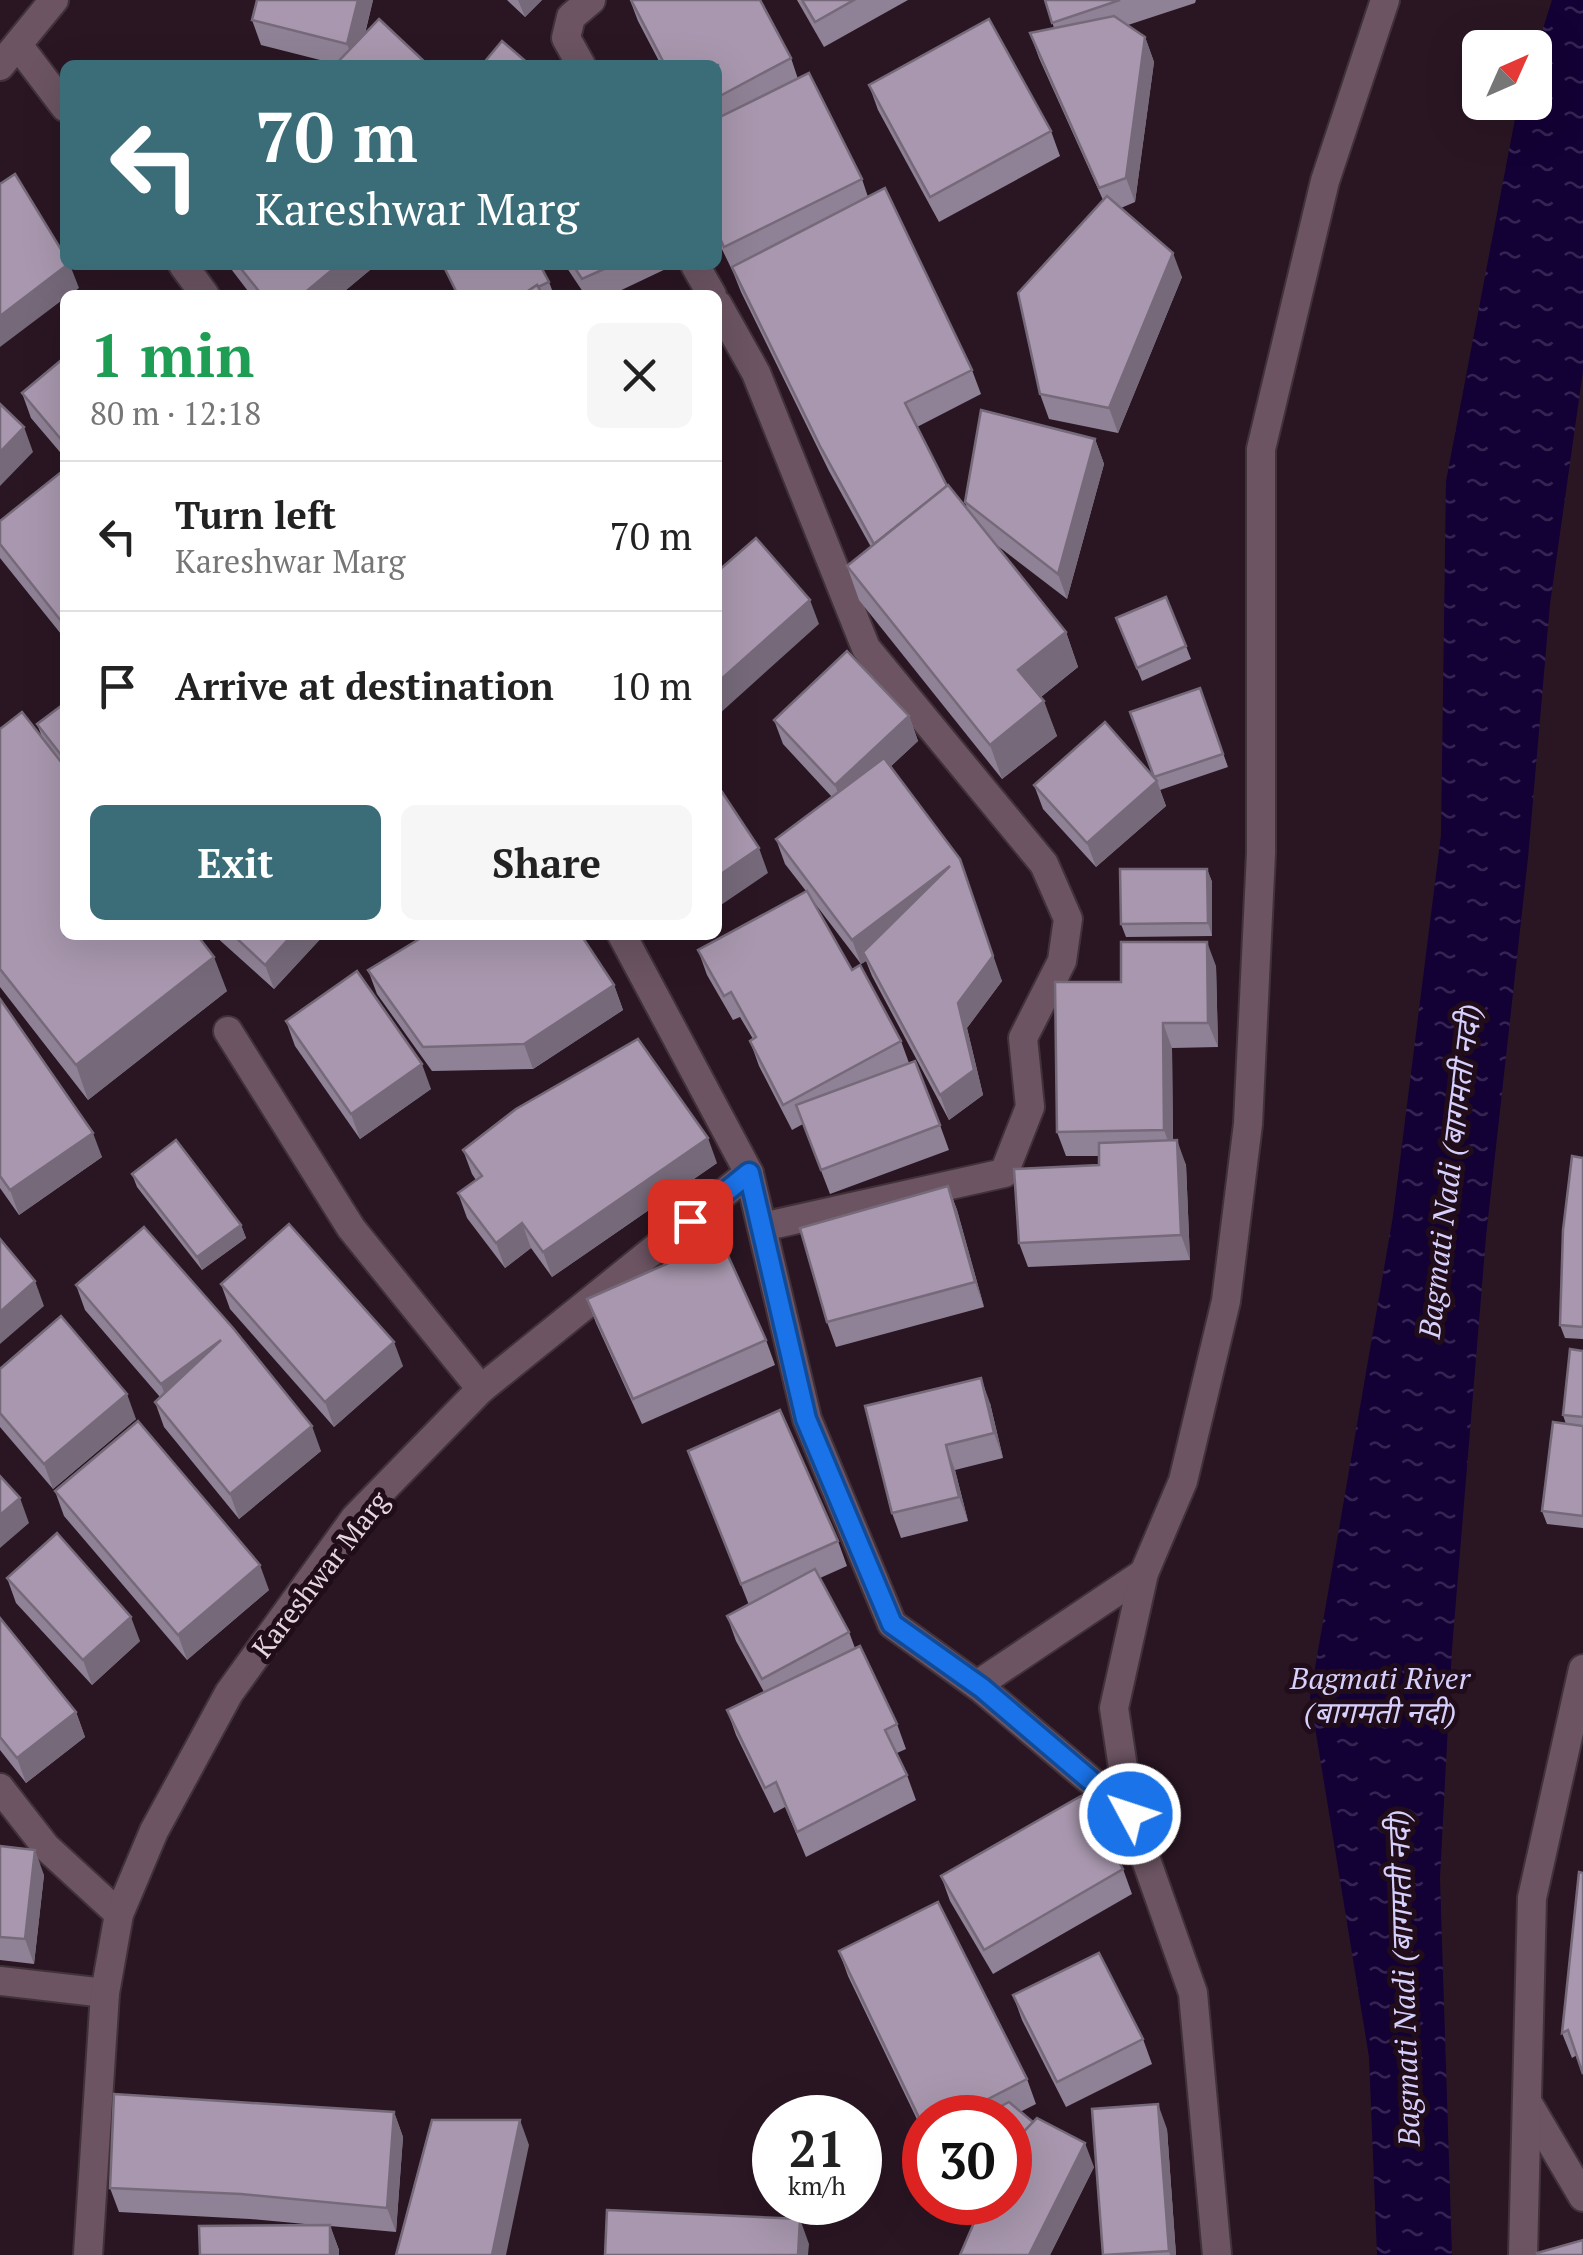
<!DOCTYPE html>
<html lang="en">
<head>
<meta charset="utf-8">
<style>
  body { margin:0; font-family:"PT Serif","Noto Sans Devanagari",serif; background:#f6f6f6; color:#222; height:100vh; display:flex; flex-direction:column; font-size:38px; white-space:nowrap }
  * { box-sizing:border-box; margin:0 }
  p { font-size:32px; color:#767676 }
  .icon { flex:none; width:55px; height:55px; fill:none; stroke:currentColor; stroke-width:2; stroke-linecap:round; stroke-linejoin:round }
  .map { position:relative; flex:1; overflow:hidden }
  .sheet { position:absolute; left:60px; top:290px; width:662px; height:650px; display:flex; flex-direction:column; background:#fff; border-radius:15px; box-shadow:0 10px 40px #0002 }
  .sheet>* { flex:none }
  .guide { position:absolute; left:60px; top:60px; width:662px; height:210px; border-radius:15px; box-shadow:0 10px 40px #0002; background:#3a6d78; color:#fff; overflow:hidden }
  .needle { width:65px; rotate:45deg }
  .buttons { position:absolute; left:1462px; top:30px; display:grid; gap:20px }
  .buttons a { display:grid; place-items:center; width:90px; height:90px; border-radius:15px; background:#fff; box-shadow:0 10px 40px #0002; font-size:50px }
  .speed { position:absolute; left:752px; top:2095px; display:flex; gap:20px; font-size:50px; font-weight:700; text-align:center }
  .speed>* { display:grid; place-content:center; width:130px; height:130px; border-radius:50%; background:#fff; box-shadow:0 10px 40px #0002; line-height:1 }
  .speed small { font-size:25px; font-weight:400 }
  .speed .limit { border:15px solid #d22; background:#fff; color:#111 }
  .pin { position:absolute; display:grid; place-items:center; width:85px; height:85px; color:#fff; margin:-42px; border-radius:20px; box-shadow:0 5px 15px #0006 }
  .me { position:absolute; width:110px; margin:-55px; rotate:310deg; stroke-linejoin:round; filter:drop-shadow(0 0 8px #0008) }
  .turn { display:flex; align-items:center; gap:35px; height:210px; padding:0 30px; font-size:45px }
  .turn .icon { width:130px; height:130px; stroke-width:2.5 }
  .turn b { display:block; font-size:70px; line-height:85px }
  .round { display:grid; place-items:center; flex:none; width:105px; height:105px; border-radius:15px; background:#f6f6f6 }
  .head { display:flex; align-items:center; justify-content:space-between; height:170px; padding:0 30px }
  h1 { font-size:60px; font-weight:600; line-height:75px; color:#1e9e55 }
  .cta { display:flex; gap:20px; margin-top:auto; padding:20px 30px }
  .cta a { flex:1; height:115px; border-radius:15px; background:#3a6d78; color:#fff; font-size:40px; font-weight:600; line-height:115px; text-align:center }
  .cta a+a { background:#f6f6f6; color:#222 }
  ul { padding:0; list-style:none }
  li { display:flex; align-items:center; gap:30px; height:150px; padding:0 30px; border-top:2px solid #e0e0e0 }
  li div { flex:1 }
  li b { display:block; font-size:38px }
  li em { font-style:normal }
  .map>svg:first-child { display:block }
  .water { fill:url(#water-ripples) }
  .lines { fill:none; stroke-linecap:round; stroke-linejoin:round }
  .service-casing { stroke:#41323a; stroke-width:32 }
  .minor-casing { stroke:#41323a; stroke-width:32 }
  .service { stroke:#6c5462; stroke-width:28 }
  .minor { stroke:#6c5462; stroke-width:28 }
  .wall { fill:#908296 }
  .shaded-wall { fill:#766a7a }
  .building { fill:#a897ae; stroke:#766a7a; stroke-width:2.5 }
  .route-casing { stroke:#114b97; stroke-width:25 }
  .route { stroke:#1a73e8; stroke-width:18 }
  .labels { text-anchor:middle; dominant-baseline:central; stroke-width:10; stroke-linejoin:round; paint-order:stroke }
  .street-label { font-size:28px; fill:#e6d7df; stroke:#200d19 }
  .water-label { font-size:30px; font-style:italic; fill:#d6d0fd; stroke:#200d19 }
</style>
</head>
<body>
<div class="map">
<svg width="1583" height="2255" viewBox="0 0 1583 2255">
  <defs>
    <pattern id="water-ripples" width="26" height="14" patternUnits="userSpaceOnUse" patternTransform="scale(2.5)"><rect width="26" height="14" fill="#130035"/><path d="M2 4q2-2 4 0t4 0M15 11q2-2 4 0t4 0" fill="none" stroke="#352452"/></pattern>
  </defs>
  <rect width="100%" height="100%" fill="#2a1623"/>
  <polygon class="water" points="1552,0 1583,0 1583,371 1550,604 1528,858 1486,1237 1452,1649 1440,1878 1452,2255 1377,2255 1369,2057 1310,1697 1393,1216 1441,835 1446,481 1518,103 1535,102 1535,54"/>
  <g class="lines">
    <g class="service-casing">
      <polyline id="service" points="977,1685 1144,1573"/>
    </g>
    <g class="minor-casing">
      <g id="minor">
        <polyline points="18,45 65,107"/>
        <polyline points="581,65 566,38 571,17 591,0"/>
        <polyline points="0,66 54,0"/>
        <polyline points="183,265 205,295"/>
        <polyline points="695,265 712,295"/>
        <polyline points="718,305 756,373 866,648 1044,864 1068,919 1062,961 1023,1038 1030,1107 1004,1173 762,1227"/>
        <polyline points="622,935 749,1173 807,1419 892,1624 982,1689 1130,1814"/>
        <polyline points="228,1031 351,1228 481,1389"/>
        <polyline points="0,1788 46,1847 119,1914"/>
        <polyline points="0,1981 105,1993"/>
        <polyline points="1529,2105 1583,2197"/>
        <polyline points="88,2255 105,1993 119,1914 154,1831 229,1693 355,1518 481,1389 749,1173"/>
        <polyline points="1217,2255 1193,1993 1130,1814 1114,1708 1144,1573 1183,1481 1226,1301 1248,1124 1261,853 1261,449 1325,181 1385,0"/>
        <polyline points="1523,2255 1532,1898 1583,1669"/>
      </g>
    </g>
    <use href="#service" class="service"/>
    <use href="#minor" class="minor"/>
  </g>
  <g class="wall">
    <polygon points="257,0 373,0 365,34 336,64 261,45 252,20"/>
    <polygon points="507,0 542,0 525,17"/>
    <polygon points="630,0 791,58 798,79 862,179 868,197 972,370 981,394 917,427 947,486 967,508 965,502 1095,439 1104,464 1067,599 994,543 1066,632 1078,667 1041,697 1057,736 1002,779 859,600 847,566 871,547 829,471 741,292 733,272 718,241 718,65 661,65 638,21"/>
    <polygon points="797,0 908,0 824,47"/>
    <polygon points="1045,0 1196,0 1195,3 1128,25 1145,37 1154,62 1135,202 1121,208 1182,277 1118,433 1049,419 1040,394 1103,200 1039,58 1030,33 1054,28"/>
    <polygon points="869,85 1051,131 1060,156 939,222 878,110"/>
    <polygon points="228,265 376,265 340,295 251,295"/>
    <polygon points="443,265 549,282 554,295 457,295"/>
    <polygon points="565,265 669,265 670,267 611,295 585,295"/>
    <polygon points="65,357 65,458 31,418 22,393"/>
    <polygon points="65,469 65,639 0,558 0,521"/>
    <polygon points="1116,618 1186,646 1191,659 1142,681"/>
    <polygon points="1200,688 1228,767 1160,790 1166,806 1096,867 1043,809 1034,785 1155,779 1130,712"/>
    <polygon points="65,703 65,935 227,991 88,1100 0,987 0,729 42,737 37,724"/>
    <polygon points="909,716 918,741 890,767 1002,981 967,1028 983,1095 949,1120 872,976 866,961 861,964 810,897 852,970 901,1041 909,1063 940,1125 949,1150 830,1194 803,1124 792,1130 759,1066 750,1041 753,1039 740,1017 733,1020 707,975 698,950 806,891 785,864 776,839 832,797 783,744 774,720"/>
    <polygon points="1207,869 1212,882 1212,936 1126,937 1121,924"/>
    <polygon points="214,935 324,935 274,989"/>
    <polygon points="1216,966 1218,1047 1172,1048 1173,1140 1186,1165 1190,1260 1028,1267 1019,1243 1099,1165 1099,1156 1066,1156 1057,1132 1121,982"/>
    <polygon points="368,970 614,985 623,1010 533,1069 432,1071 377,994"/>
    <polygon points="0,999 102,1157 19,1215 0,1188"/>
    <polygon points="286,1021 431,1089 360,1139 295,1046"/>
    <polygon points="463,1150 717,1163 552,1277 531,1248 505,1268 467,1218 458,1193 476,1180 472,1174"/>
    <polygon points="1583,1158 1583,1339 1565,1338 1560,1325"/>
    <polygon points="132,1174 241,1225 246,1238 202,1270 137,1187"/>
    <polygon points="948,1186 957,1210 984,1307 836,1347 827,1322"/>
    <polygon points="221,1284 403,1366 334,1427 230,1309"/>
    <polygon points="76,1285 321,1451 239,1519 164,1427 155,1402 160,1397 85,1310"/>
    <polygon points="587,1299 766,1340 775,1365 642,1424 596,1323"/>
    <polygon points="1583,1351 1583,1528 1547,1524 1542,1511 1566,1424 1563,1415"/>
    <polygon points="0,1369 136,1419 53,1489 0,1427"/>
    <polygon points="990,1403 1003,1458 955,1470 968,1521 901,1538 892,1513 865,1406"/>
    <polygon points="688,1451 838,1541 847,1566 820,1578 849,1632 855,1648 897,1724 906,1749 897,1753 907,1775 916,1800 806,1857 785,1807 774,1813 736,1735 727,1710 764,1692 736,1641 727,1616 749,1605"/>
    <polygon points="55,1491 269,1590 187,1660 64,1516"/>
    <polygon points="7,1578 140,1641 92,1685 16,1603"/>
    <polygon points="0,1618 76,1712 85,1737 26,1783 0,1750"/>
    <polygon points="0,1846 44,1875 34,1964 0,1960"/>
    <polygon points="1123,1869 1132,1894 993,1974 950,1901 941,1876"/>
    <polygon points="1583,1873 1577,2055 1572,2058 1562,2033"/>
    <polygon points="839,1951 1027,2079 1036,2104 1020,2112 1094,2167 1050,2255 960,2255 1010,2202 1010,2118 925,2118 925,2136 848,1976"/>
    <polygon points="1013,1995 1143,2039 1152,2064 1066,2107 1022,2020"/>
    <polygon points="394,2112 403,2137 396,2232 330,2226 339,2250 339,2255 200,2255 316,2225 250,2219 119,2212 110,2188"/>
    <polygon points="1167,2129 1176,2255 1103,2255"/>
  </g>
  <g class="shaded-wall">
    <polygon points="358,0 373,0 357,65 355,65 347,44"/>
    <polygon points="518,0 542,0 525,17"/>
    <polygon points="1145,37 1154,62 1135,202 1126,178"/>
    <polygon points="1173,253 1182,277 1118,433 1109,408"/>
    <polygon points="67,265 70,265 79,288 70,295 65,295 65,298 0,347 0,316"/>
    <polygon points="338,265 376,265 340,295 302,295"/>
    <polygon points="24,427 33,452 0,486 0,452"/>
    <polygon points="1095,439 1104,464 1067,599 1058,574"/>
    <polygon points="810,600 819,624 718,715 718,682"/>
    <polygon points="1066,632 1078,667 1031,705 1018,670"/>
    <polygon points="1044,701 1057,736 1002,779 990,745"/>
    <polygon points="909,716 918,741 844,810 835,785"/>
    <polygon points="1157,781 1166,806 1096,867 1087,843"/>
    <polygon points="759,848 768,873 718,907 718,876"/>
    <polygon points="960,859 1002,981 967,1028 983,1095 949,1120 940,1095"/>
    <polygon points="950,866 863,952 866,961 861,964 852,940"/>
    <polygon points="1207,869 1212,882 1212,936 1208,923"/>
    <polygon points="292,935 324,935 274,989 265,965"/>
    <polygon points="1207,942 1216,966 1218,1047 1208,1023"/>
    <polygon points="214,957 227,991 88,1100 76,1065"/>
    <polygon points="614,985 623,1010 533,1069 524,1044"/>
    <polygon points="1163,1023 1172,1048 1173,1155 1164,1130"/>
    <polygon points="422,1064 431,1089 360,1139 351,1114"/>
    <polygon points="93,1133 102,1157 19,1215 10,1190"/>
    <polygon points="708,1138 717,1163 552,1277 543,1252"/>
    <polygon points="1177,1140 1186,1165 1190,1260 1181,1235"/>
    <polygon points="948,1186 957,1210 984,1307 975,1282"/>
    <polygon points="522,1223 531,1248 505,1268 496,1243"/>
    <polygon points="241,1225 246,1238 202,1270 197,1257"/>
    <polygon points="35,1281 44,1306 0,1344 0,1312"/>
    <polygon points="221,1340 170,1409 161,1384"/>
    <polygon points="394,1342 403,1366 334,1427 325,1402"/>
    <polygon points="981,1378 990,1403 1003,1458 994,1433"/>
    <polygon points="127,1394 136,1419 53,1489 44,1464"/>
    <polygon points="312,1426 321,1451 239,1519 230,1494"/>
    <polygon points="946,1445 955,1470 968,1521 959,1497"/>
    <polygon points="20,1498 29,1523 0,1548 0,1515"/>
    <polygon points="260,1565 269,1590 187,1660 178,1635"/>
    <polygon points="131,1617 140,1641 92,1685 83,1660"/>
    <polygon points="76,1712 85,1737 26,1783 17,1758"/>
    <polygon points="35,1850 44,1875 34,1964 25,1939"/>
    <polygon points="1158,2104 1167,2129 1176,2255 1170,2255 1169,2251"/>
    <polygon points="394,2112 403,2137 396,2232 387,2208"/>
    <polygon points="520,2120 529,2145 506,2255 492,2255"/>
    <polygon points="1085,2143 1094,2167 1050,2255 1029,2255"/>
    <polygon points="800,2219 809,2244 808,2255 798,2255"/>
    <polygon points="330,2225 339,2250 339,2255 330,2255"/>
  </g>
  <g class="building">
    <polygon points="257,0 358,0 347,44 252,20"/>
    <polygon points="631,0 760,0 791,58 718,97 718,65 665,65"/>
    <polygon points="802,0 854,0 815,22"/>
    <polygon points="1045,0 1120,0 1052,23"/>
    <polygon points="1114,16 1145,37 1126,178 1099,188 1030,33"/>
    <polygon points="379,19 428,65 335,65"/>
    <polygon points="989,19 1051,131 930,197 869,85"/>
    <polygon points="502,41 530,65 482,65"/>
    <polygon points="282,62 283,65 251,65"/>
    <polygon points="809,73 862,179 724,247 718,234 718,118"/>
    <polygon points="15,174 65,256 65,265 67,265 0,316 0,184"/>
    <polygon points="885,188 972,370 905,403 947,486 874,544 820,446 732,267"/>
    <polygon points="1107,196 1173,253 1109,408 1040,394 1018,293"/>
    <polygon points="238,265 338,265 302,295 262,295"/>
    <polygon points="443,265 540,265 549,282 538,287 537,285 522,295 458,295"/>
    <polygon points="573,265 613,265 582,279"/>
    <polygon points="537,285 543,295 522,295"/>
    <polygon points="65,357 65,444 22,393"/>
    <polygon points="0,404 24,427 0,452"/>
    <polygon points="981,410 1095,439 1058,574 965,502"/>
    <polygon points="65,469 65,626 0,544 0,521"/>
    <polygon points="948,485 1066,632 1018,670 1044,701 990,745 847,566"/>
    <polygon points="756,538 810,600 718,682 718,571"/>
    <polygon points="1166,597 1186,646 1137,668 1116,618"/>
    <polygon points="847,651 909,716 835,785 774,720"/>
    <polygon points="1200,688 1223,754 1154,777 1130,712"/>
    <polygon points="65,703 65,760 37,724"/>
    <polygon points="22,712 65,767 65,935 197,935 214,957 76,1065 0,969 0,729"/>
    <polygon points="1105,722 1157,781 1087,843 1034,785"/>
    <polygon points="884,758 960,859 993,956 958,1003 974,1070 940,1095 863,952 950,866 852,940 776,839"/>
    <polygon points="718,786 759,848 718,876"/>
    <polygon points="1120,869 1207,869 1208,923 1121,924"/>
    <polygon points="807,891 852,970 860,965 901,1041 783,1105 750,1041 756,1037 731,992 724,996 698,950"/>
    <polygon points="233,935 292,935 265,965"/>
    <polygon points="426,935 581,935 614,985 524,1044 423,1047 368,970"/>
    <polygon points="1121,942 1207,942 1208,1023 1163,1023 1164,1130 1057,1132 1055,982 1121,982"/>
    <polygon points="357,971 422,1064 351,1114 286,1021"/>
    <polygon points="0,999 93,1133 10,1190 0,1176"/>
    <polygon points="638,1039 708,1138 543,1252 522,1223 496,1243 458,1193 482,1176 463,1150 516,1109"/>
    <polygon points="915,1061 940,1125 821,1170 796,1105"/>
    <polygon points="176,1140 241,1225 197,1257 132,1174"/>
    <polygon points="1177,1140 1181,1235 1019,1243 1014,1169 1099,1165 1099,1143"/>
    <polygon points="1572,1156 1583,1158 1583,1327 1560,1325 1563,1230"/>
    <polygon points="948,1186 975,1282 827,1322 800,1228"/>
    <polygon points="289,1224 394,1342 325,1402 221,1284"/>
    <polygon points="144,1227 233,1328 312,1426 230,1494 155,1402 221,1340 161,1384 76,1285"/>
    <polygon points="0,1239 35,1281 0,1312"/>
    <polygon points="721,1240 766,1340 633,1399 587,1299"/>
    <polygon points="61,1316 127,1394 44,1464 0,1413 0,1369"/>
    <polygon points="1570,1349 1583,1351 1583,1417 1563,1415"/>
    <polygon points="981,1378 994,1433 946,1445 959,1497 892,1513 865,1406"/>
    <polygon points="780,1410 838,1541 741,1584 688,1451"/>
    <polygon points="138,1421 260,1565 178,1635 55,1491"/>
    <polygon points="1553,1422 1583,1426 1583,1516 1542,1511"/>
    <polygon points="0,1476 20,1498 0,1515"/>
    <polygon points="57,1533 131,1617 83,1660 7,1578"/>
    <polygon points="815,1569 849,1632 762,1679 727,1616"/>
    <polygon points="0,1618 76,1712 17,1758 0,1737"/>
    <polygon points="860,1646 897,1724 885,1730 907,1775 797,1832 776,1782 765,1788 727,1710"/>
    <polygon points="1081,1796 1123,1869 984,1950 941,1876"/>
    <polygon points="0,1846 35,1850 25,1939 0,1937"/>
    <polygon points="1579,1872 1583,1873 1583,2074 1568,2030 1562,2033"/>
    <polygon points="938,1902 1027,2079 951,2118 925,2118 925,2130 839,1951"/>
    <polygon points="1099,1953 1143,2039 1057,2082 1013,1995"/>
    <polygon points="114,2094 394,2112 387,2208 241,2194 110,2188"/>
    <polygon points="1009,2102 1033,2122 1010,2146 1010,2118 979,2118"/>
    <polygon points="1158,2104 1169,2251 1103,2255 1092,2109"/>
    <polygon points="1037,2118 1085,2143 1029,2255 960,2255 983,2202 1010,2202 1010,2146"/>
    <polygon points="432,2120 520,2120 492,2255 396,2255"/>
    <polygon points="607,2210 800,2219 798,2255 605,2255"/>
    <polygon points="330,2225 330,2255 200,2255 199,2226"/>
    <polygon points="1583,2240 1583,2255 1538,2255 1537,2253"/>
  </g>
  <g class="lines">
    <g class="route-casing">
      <polyline id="route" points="690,1221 749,1173 806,1419 892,1624 982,1688 1130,1814"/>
    </g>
    <use href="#route" class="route"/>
  </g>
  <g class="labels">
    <g class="street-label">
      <text transform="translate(320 1574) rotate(-52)">Kareshwar Marg</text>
    </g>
    <g class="water-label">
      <text transform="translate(1449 1171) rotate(-83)">Bagmati Nadi (बागमती नदी)</text>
      <text x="1380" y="1678">Bagmati River<tspan x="1380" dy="34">(बागमती नदी)</tspan></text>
      <text transform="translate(1403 1978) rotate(-92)">Bagmati Nadi (बागमती नदी)</text>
    </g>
  </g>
</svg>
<div class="buttons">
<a><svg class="needle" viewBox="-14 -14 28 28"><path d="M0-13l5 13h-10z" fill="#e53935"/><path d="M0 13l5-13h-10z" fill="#767676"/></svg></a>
</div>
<div class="speed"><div>21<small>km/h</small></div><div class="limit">30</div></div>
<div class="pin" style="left:690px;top:1221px;background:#d93025"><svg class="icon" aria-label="arrive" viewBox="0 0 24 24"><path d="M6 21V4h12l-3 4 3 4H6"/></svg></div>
<svg class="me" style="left:1130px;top:1814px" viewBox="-20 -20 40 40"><circle r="17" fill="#1a73e8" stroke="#fff" stroke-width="3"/><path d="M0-11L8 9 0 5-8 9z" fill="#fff"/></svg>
<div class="guide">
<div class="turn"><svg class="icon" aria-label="left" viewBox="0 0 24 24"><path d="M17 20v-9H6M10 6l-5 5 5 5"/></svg><div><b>70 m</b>Kareshwar Marg</div></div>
</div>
<section class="sheet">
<div class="head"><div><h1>1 min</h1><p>80 m · 12:18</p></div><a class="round"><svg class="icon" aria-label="close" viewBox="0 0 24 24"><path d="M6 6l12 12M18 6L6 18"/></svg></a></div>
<ul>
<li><svg class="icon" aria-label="left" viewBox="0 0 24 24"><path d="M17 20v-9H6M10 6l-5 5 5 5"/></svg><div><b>Turn left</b><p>Kareshwar Marg</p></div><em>70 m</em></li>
<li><svg class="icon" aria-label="arrive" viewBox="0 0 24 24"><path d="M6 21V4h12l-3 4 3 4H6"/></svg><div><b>Arrive at destination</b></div><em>10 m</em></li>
</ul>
<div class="cta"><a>Exit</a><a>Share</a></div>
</section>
</div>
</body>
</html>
